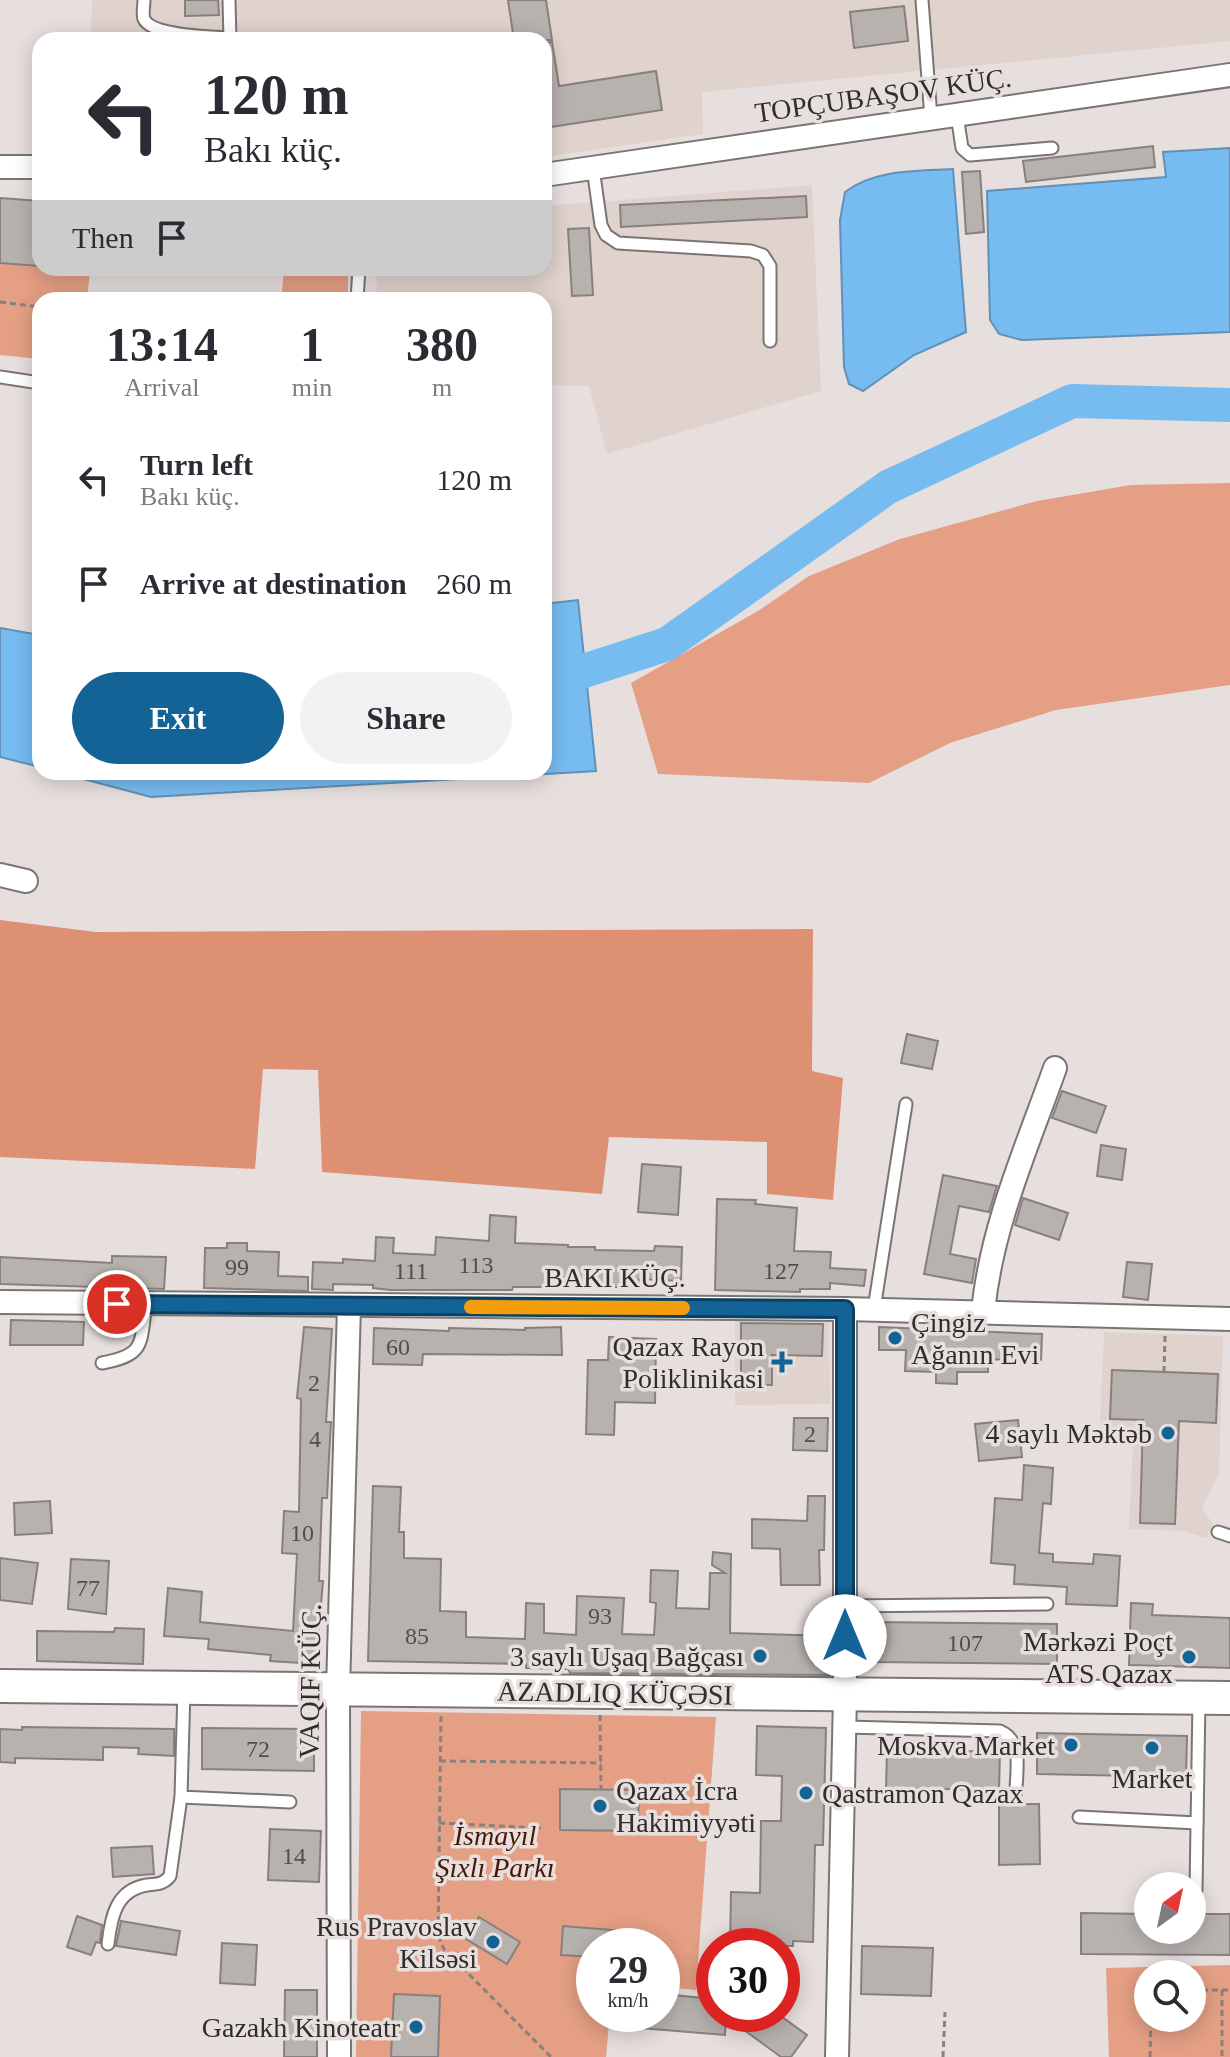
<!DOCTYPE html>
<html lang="en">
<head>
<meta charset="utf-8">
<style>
  body { margin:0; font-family:"Times New Roman",serif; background:#f2f2f3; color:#2b2b33; height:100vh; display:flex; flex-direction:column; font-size:30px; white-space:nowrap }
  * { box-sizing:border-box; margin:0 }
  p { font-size:26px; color:#7c7c81 }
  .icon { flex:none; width:44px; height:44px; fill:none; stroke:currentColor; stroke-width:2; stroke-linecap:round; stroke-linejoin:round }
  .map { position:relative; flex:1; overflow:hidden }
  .sheet { position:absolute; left:32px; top:292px; width:520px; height:488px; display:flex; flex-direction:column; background:#fff; border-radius:24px; box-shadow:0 4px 20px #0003 }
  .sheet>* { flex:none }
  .hud { position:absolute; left:32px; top:32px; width:520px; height:244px; border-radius:24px; box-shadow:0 4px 20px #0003; background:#fff; color:#2b2b33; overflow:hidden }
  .needle { width:52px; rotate:33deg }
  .controls { position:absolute; left:1134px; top:1872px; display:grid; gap:16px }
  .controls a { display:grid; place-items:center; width:72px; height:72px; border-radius:50%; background:#fff; box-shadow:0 4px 20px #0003; font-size:40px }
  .speed { position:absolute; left:576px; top:1928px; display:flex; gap:16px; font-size:40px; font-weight:700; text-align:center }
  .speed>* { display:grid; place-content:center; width:104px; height:104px; border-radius:50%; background:#fff; box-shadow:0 4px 20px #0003; line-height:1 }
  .speed small { font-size:20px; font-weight:400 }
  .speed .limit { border:12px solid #d22; background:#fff; color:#111 }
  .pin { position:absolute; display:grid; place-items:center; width:68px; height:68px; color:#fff; margin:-34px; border:4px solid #fff; border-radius:50%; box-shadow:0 2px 8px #0007 }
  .me { position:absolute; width:88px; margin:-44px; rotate:0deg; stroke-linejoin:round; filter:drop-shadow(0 0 6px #0008) }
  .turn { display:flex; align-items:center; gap:28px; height:168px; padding:0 40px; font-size:36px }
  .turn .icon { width:104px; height:104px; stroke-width:2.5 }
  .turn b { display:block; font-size:56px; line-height:68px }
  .then { display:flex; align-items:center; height:76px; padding:0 40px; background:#0003; gap:16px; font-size:30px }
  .eta { display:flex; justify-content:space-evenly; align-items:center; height:136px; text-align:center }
  .eta b { font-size:48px; font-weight:800; line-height:56px }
  .primary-button { display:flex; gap:16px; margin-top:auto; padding:16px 40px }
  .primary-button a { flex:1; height:92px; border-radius:48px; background:#136396; color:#fff; font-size:32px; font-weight:800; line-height:92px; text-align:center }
  .primary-button a+a { background:#f2f2f3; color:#2b2b33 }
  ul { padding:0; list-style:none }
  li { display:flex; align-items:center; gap:24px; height:104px; padding:0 40px }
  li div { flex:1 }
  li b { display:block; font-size:30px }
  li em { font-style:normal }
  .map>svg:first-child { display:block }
  .built { fill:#e0d2cc }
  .green { fill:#e49f84; fill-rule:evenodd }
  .forest { fill:#de9072 }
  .water { fill:#76bcf1; stroke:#6191b6; stroke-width:2 }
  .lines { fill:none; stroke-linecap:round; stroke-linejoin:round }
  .river { stroke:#76bcf1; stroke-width:34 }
  .building { fill:#b8b2af; stroke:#87807e; stroke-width:2 }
  .lane-casing { stroke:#7b7572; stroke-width:15 }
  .street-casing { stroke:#7b7572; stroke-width:26 }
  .secondary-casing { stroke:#7b7572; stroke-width:36 }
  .path { stroke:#878180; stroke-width:3; stroke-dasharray:6 4; stroke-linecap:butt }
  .lane { stroke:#fff; stroke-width:11 }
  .street { stroke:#fff; stroke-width:22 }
  .secondary { stroke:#fff; stroke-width:32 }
  .route-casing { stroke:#0c4062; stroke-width:20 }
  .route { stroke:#136396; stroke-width:14 }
  .slow { stroke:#f59e0b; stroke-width:14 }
  .poi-dot { fill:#136396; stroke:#e7dfdd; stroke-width:3 }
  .labels { text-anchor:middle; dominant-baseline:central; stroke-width:7; stroke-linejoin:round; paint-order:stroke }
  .number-label { font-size:24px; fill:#524e4d }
  .street-label { font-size:28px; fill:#302d2c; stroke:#e7dfdd }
  .poi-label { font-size:28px; fill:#302d2c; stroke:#e7dfdd; text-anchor:end }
  .park-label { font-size:28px; font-style:italic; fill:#491803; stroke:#e7dfdd }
</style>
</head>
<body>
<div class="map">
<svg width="1230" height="2057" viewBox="0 0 1230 2057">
  <rect width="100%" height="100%" fill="#e7dfdd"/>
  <g class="built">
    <polygon points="92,0 1230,0 1230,41 702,92 703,134 544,157 544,40 91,40"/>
    <polygon points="812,185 821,391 607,454 589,386 544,385 544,300 377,300 376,268 544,268 544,206"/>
    <polygon points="735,1319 829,1319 830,1404 735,1405"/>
    <polygon points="1104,1332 1223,1336 1219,1474 1202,1507 1213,1525 1207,1538 1184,1531 1129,1529 1133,1443 1100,1422"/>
  </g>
  <g class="green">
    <polygon points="0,263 40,266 40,268 90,270 87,300 40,300 40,359 0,355"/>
    <polygon points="284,268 348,268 348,300 325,300 282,292"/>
    <polygon points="1230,483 1230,685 1056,710 950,743 869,783 658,774 631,683 758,611 809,576 900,539 1037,501 1131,485"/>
    <polygon points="361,1711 716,1717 696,1990 662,1987 662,1946 594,1946 594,2014 610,2014 606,2057 356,2057"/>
    <path d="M1230 1965V2057H1109L1106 1968ZM1192 1974V2018H1148V1974Z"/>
  </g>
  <polygon class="forest" points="0,920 96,932 813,929 812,1071 843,1078 833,1200 767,1194 767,1142 609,1137 602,1194 322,1172 318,1070 263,1069 255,1169 0,1157"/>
  <g class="water">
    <polygon points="1230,148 1230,332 1022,340 999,334 990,320 987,191 1166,177 1163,152"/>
    <path d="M953 169 966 332 914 355 863 391 849 384 844 367 840 220 845 192C875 169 917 171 953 169Z"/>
    <polygon points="578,600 596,771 151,797 57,772 544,772 544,604"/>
    <polygon points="0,628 40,635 40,767 0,757"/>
  </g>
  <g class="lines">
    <polyline class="river" points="544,684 667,644 888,487 1072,401 1230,405"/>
  </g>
  <g class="building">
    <polygon points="185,0 218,0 219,15 185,16"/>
    <polygon points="508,0 546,0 552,40 514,40"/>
    <polygon points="904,6 908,41 854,48 850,12"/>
    <polygon points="552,42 559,86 656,71 662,110 544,128 544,43"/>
    <polygon points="1153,146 1155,167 1026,182 1023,161"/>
    <polygon points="980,171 984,232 966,234 962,172"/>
    <polygon points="806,196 807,217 621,227 620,205"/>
    <polygon points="0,198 40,201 40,266 0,263"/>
    <polygon points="589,228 593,295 572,296 568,229"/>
    <polygon points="907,1034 938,1041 932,1069 901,1063"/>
    <polygon points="1062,1091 1106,1106 1096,1133 1052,1118"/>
    <polygon points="1101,1145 1126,1149 1122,1180 1097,1176"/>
    <polygon points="642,1164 681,1167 678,1215 638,1212"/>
    <polygon points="943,1175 997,1186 989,1212 959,1206 950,1254 976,1259 972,1283 924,1274"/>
    <polygon points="1023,1198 1068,1213 1059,1240 1015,1225"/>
    <polygon points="717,1199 756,1200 755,1204 797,1208 794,1251 831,1252 830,1268 866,1270 864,1286 830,1283 830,1289 800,1289 800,1292 715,1290"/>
    <polygon points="490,1215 516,1217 515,1243 568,1245 568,1247 595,1247 595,1250 654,1251 655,1246 682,1247 681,1281 639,1279 639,1287 513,1287 512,1290 391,1290 373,1288 373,1285 333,1284 333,1290 312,1289 313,1262 343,1263 343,1259 375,1261 376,1237 394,1238 393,1253 435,1255 436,1237 489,1241"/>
    <polygon points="227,1243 247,1243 247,1251 279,1252 278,1276 308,1277 308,1291 204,1288 205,1248 227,1248"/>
    <polygon points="112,1256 166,1257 164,1289 0,1284 0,1257 112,1263"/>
    <polygon points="1127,1262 1152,1264 1148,1300 1123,1297"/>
    <polygon points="11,1320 84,1322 83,1345 10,1345"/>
    <polygon points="741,1323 823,1324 822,1356 772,1355 772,1385 741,1384"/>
    <polygon points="304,1327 332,1329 326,1422 331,1422 329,1457 327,1498 322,1498 319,1581 323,1581 316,1664 270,1661 271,1655 208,1649 209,1639 164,1636 168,1588 202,1592 200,1622 293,1631 297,1554 282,1553 284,1511 299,1512 301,1399 297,1398"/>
    <polygon points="561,1327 562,1355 423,1354 422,1365 373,1364 374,1328 449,1331 449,1328 525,1330 525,1328"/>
    <polygon points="879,1327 1042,1334 1041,1362 988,1359 988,1372 957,1372 957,1384 936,1383 936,1372 905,1371 906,1350 879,1350"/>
    <polygon points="609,1337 656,1339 655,1403 615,1402 614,1435 586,1434 588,1360 608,1360"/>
    <polygon points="1112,1370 1218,1374 1216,1423 1179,1421 1175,1524 1140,1523 1143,1420 1110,1419"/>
    <polygon points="794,1418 828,1418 827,1451 793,1450"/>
    <polygon points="1018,1420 1022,1457 979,1461 975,1424"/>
    <polygon points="1024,1465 1053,1468 1051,1504 1043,1503 1039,1553 1053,1554 1053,1562 1093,1564 1094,1554 1120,1556 1117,1606 1066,1604 1067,1587 1014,1584 1015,1565 991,1563 995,1498 1022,1500"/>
    <polygon points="373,1486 401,1487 399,1532 404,1532 404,1558 441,1559 440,1611 466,1612 466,1637 525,1639 526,1603 544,1604 544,1633 576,1635 577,1596 624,1598 622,1634 654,1635 656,1603 650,1602 651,1570 678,1571 676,1608 709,1609 710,1573 725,1573 712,1565 713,1552 731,1554 730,1633 831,1636 830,1675 570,1673 568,1669 526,1668 526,1664 368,1661"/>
    <polygon points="808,1496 825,1496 824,1550 819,1550 820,1585 781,1585 780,1549 752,1548 752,1519 807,1521"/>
    <polygon points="50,1501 52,1533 15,1535 14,1503"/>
    <polygon points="0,1558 38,1563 32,1604 0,1600"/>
    <polygon points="71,1559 109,1561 106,1614 68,1609"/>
    <polygon points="1131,1603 1153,1604 1152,1615 1230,1618 1230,1668 1129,1665"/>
    <polygon points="872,1622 1057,1624 1057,1664 872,1662"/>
    <polygon points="115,1628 144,1629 143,1664 37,1661 37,1631 114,1632"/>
    <polygon points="757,1726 826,1728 823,1845 815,1845 813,1942 793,1941 793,1946 730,1946 731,1892 760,1893 761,1821 781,1821 782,1776 756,1775"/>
    <polygon points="22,1727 174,1729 174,1756 138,1754 139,1748 103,1747 103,1760 15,1758 15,1763 0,1762 0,1729 22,1730"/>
    <polygon points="202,1728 314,1729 314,1771 202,1769"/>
    <polygon points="1037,1733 1187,1736 1186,1777 1037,1774"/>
    <polygon points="887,1749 1000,1752 999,1790 886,1788"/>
    <polygon points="560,1789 639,1790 638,1831 560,1830"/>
    <polygon points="999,1804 1039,1804 1040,1864 999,1865"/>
    <polygon points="270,1829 321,1831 319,1882 268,1880"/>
    <polygon points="152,1846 154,1874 113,1877 111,1848"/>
    <polygon points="1081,1913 1148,1914 1148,1930 1192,1930 1192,1914 1230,1914 1230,1955 1081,1954"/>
    <polygon points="77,1916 102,1925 100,1943 96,1942 91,1955 67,1947"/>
    <polygon points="479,1917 520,1942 507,1964 466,1939"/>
    <polygon points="121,1921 180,1931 176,1955 116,1946"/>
    <polygon points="563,1926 635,1932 633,1946 594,1946 594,1957 561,1955"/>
    <polygon points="222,1943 257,1945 255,1985 220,1983"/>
    <polygon points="862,1946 933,1948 931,1996 861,1994"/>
    <polygon points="285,1990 317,1990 317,2057 284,2057"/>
    <polygon points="394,1994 440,1996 438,2057 391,2057"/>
    <polygon points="662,1994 714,1999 714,2014 726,2014 725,2035 604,2025 605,2014 662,2014"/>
    <polygon points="756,2014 778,2014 807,2035 791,2057 781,2057 744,2030"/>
  </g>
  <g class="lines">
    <g class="lane-casing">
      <g id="lane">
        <path d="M144 0C144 6 142 14 144 19 152 36 212 37 230 38"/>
        <polyline points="229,0 230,40"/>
        <polyline points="922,0 931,118"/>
        <polyline points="957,115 962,148 970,155 1052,148"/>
        <polyline points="593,168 601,225 606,235 618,243 751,251 763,255 770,266 770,341"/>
        <polyline points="357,300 359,268"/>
        <polyline points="0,377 40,383"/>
        <polyline points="874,1309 906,1104"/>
        <path d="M102 1363C146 1355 140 1344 146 1304"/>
        <polyline points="1218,1532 1230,1536"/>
        <polyline points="845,1606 1047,1604"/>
        <polyline points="184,1688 181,1797 290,1802"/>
        <path d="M845 1727 1000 1731C1024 1742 1016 1770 1016 1792"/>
        <polyline points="1079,1817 1197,1823"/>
        <polyline points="1196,1890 1199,1699"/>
        <path d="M108 1944C111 1917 116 1890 147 1885 157 1884 164 1884 170 1876L181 1797"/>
      </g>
    </g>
    <g class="street-casing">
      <g id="street">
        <polyline points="0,167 40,167"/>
        <polyline points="544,175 1230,75"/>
        <polyline points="0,875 26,881"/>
        <polyline points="0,1302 845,1309 1230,1319"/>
        <path d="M983 1312C991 1227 1027 1147 1055 1068"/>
        <polyline points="339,2057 338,1689 349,1306"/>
        <polyline points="837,2057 845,1696 845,1309"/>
      </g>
    </g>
    <g class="secondary-casing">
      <polyline id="secondary" points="0,1686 1230,1698"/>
    </g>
    <g class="path">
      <polyline points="0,302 40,307"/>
      <polyline points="544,538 549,548 544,559"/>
      <polyline points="1164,1372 1165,1336"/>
      <polyline points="600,1715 601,1789"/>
      <polyline points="441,1716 438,1936 444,1949 551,2057"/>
      <polyline points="440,1761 601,1763"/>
      <polyline points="439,1823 541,1828"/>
      <polyline points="1192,1990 1230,1990"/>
      <polyline points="1222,1990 1222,2057"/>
      <polyline points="943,2057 945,2012"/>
      <polyline points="1150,2057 1151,2018"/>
    </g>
    <use href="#lane" class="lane"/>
    <use href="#street" class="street"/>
    <use href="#secondary" class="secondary"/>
  </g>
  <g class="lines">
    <g class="route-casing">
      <polyline id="route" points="117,1304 845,1309 845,1636"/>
    </g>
    <use href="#route" class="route"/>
    <polyline class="slow" points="471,1307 683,1308"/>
  </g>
  <g class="poi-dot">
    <circle cx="895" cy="1338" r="8"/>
    <path d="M778 1350h8v8h8v8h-8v8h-8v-8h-8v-8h8z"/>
    <circle cx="1168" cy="1433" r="8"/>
    <circle cx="760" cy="1656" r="8"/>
    <circle cx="1189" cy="1657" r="8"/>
    <circle cx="1071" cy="1745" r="8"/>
    <circle cx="1152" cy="1748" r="8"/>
    <circle cx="806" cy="1793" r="8"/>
    <circle cx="600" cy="1806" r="8"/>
    <circle cx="493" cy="1942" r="8"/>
    <circle cx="416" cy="2027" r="8"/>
  </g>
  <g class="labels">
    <g class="number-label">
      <text x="476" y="1265">113</text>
      <text x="237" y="1267">99</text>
      <text x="411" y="1271">111</text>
      <text x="781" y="1271">127</text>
      <text x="398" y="1347">60</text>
      <text x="314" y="1383">2</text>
      <text x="810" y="1434">2</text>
      <text x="315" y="1439">4</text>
      <text x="302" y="1533">10</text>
      <text x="88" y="1588">77</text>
      <text x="600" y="1616">93</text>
      <text x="417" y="1636">85</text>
      <text x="965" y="1643">107</text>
      <text x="258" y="1749">72</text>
      <text x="294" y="1856">14</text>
    </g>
    <g class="street-label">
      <text transform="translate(883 95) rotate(-8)">TOPÇUBAŞOV KÜÇ.</text>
      <text x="615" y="1277">BAKI KÜÇ.</text>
      <text transform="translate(310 1681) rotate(-89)">VAQIF KÜÇ.</text>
      <text transform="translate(615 1693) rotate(1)">AZADLIQ KÜÇƏSI</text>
    </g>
    <g class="poi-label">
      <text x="911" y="1322" text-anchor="start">Çingiz<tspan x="911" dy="32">Ağanın Evi</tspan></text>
      <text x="764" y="1346">Qazax Rayon<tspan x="764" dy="32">Poliklinikasi</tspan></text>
      <text x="1152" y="1433">4 saylı Məktəb</text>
      <text x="1173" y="1641">Mərkəzi Poçt<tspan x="1173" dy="32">ATS Qazax</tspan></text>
      <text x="744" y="1656">3 saylı Uşaq Bağçası</text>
      <text x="1055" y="1745">Moskva Market</text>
      <text x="1152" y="1778" text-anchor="middle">Market</text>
      <text x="616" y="1790" text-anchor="start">Qazax İcra<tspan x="616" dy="32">Hakimiyyəti</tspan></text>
      <text x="822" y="1793" text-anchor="start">Qastramon Qazax</text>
      <text x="477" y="1926">Rus Pravoslav<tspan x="477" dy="32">Kilsəsi</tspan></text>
      <text x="400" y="2027">Gazakh Kinoteatr</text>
    </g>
    <g class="park-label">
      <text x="495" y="1835">İsmayıl<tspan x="495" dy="32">Şıxlı Parkı</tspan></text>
    </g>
  </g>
</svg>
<div class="controls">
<a><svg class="needle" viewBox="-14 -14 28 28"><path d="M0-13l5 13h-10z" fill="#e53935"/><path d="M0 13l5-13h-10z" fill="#7c7c81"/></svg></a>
<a><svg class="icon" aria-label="search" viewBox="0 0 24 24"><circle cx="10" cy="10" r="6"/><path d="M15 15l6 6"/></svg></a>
</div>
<div class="speed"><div>29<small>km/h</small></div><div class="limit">30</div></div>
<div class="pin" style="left:117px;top:1304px;background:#d93025"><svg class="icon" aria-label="arrive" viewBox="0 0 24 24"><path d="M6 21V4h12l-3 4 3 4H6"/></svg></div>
<svg class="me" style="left:845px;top:1636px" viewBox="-20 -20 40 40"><circle r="19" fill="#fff"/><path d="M0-13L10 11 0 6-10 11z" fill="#136396"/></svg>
<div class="hud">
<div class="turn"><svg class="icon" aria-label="left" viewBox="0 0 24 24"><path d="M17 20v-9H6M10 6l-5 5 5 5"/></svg><div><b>120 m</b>Bakı küç.</div></div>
<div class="then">Then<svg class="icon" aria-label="arrive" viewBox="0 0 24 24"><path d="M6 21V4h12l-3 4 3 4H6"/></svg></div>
</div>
<section class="sheet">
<div class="eta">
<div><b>13:14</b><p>Arrival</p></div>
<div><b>1</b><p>min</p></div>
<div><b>380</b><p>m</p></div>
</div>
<ul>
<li><svg class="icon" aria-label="left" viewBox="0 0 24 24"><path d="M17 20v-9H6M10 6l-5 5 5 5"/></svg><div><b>Turn left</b><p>Bakı küç.</p></div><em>120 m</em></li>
<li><svg class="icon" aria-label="arrive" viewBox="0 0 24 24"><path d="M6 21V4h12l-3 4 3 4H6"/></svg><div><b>Arrive at destination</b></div><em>260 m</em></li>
</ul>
<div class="primary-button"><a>Exit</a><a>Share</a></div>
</section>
</div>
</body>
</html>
